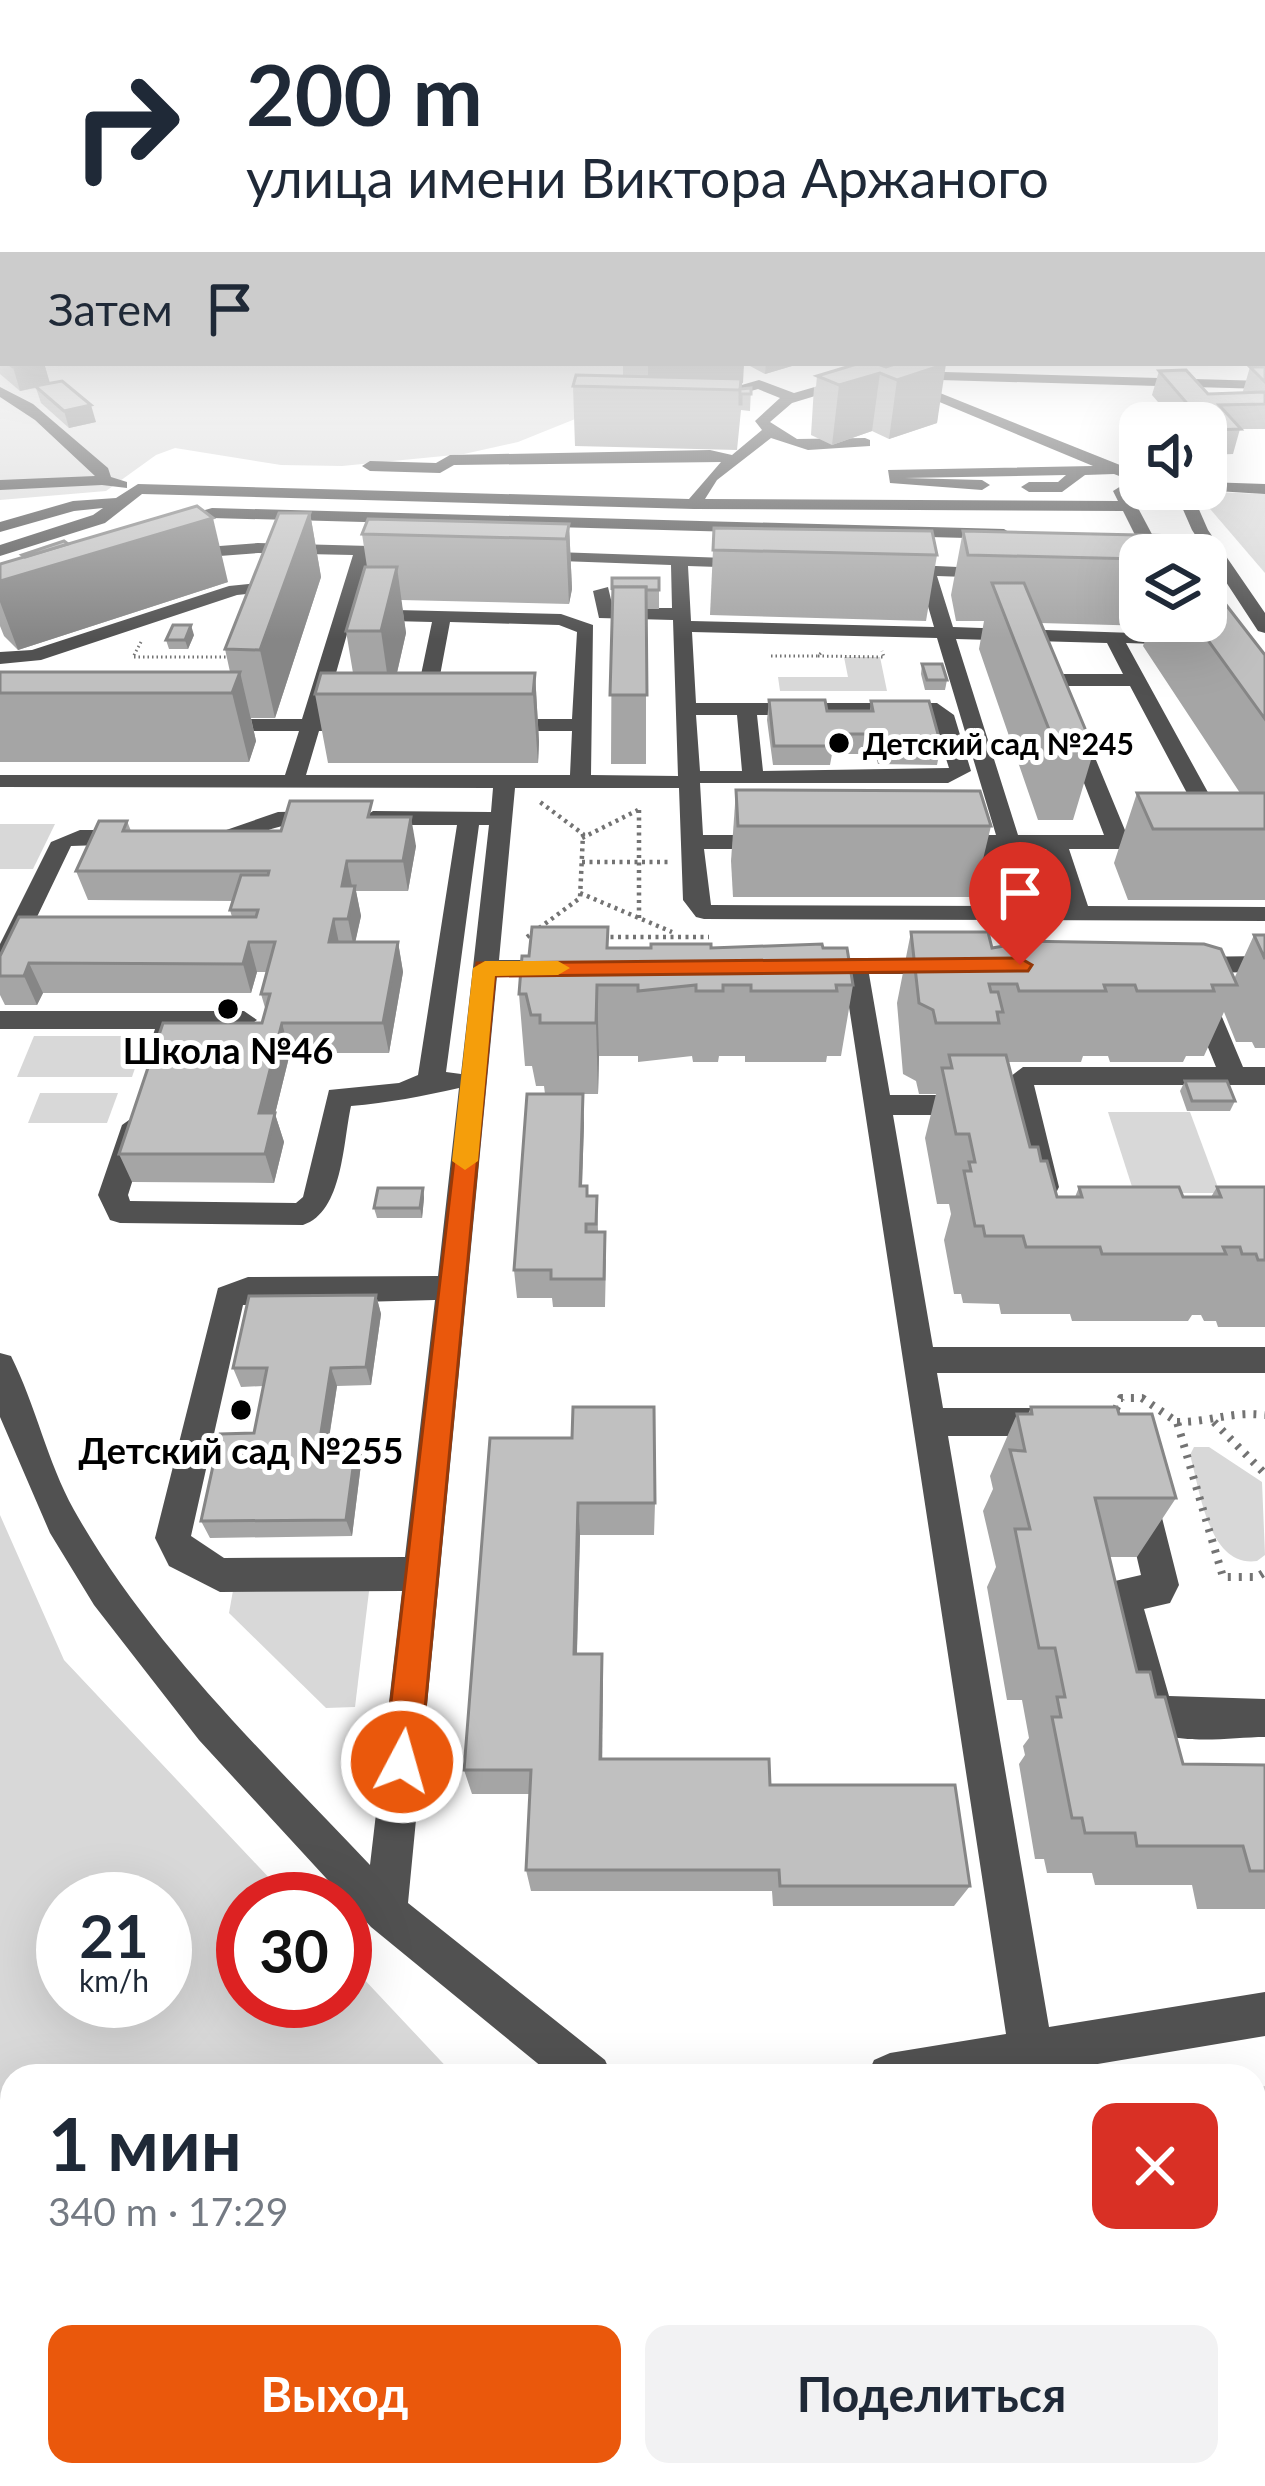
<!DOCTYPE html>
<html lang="ru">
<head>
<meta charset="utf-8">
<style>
  body { margin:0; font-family:Lato,sans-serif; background:#f2f2f3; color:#1f2937; height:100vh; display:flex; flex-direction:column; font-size:45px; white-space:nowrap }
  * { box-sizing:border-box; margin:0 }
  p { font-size:39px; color:#747a83 }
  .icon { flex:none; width:66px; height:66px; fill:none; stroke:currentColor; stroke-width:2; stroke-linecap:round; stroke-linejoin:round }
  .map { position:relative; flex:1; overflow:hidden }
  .panel { position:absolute; left:0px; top:2064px; width:1266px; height:423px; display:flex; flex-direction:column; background:#fff; border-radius:36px 36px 0 0; box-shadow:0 12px 48px #0002 }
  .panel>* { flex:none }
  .top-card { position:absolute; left:0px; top:0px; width:1266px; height:366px; box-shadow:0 12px 48px #0002; background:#fff; color:#1f2937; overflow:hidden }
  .controls { position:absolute; left:1119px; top:402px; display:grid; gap:24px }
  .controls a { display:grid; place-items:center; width:108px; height:108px; border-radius:24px; background:#fff; box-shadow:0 12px 48px #0002; font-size:60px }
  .speed { position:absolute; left:36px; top:1872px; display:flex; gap:24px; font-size:60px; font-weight:700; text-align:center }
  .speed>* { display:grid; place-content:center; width:156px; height:156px; border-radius:50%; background:#fff; box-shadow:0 12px 48px #0002; line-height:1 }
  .speed small { font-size:30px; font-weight:400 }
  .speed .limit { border:18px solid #d22; background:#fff; color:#111 }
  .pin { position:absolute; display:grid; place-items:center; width:102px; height:102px; color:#fff; margin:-123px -51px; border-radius:50% 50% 50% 0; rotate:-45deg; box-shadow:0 0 12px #0007 }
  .pin .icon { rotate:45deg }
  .me { position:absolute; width:132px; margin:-66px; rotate:6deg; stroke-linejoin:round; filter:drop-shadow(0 0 9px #0008) }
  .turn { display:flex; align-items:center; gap:42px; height:252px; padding:0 48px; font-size:54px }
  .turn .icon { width:156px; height:156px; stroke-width:2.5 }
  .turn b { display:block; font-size:84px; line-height:102px }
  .then { display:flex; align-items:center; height:114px; padding:0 48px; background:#0003; gap:24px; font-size:45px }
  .round { display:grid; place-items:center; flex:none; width:126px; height:126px; border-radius:24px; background:#f2f2f3 }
  .summary { display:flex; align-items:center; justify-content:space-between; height:204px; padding:0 48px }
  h1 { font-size:72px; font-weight:700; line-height:90px }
  .primary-button { display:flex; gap:24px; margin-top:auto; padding:24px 48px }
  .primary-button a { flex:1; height:138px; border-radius:24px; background:#ea580c; color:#fff; font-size:48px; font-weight:700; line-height:138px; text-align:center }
  .primary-button a+a { background:#f2f2f3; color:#1f2937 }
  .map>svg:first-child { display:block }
  .green { fill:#d8d8d8; fill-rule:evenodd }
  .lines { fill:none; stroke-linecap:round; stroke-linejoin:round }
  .path-far2 { stroke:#737373; stroke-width:3; stroke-dasharray:1.5 3; stroke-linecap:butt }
  .path-far1 { stroke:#737373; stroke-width:4.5; stroke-dasharray:3 4.5; stroke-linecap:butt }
  .path { stroke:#737373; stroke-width:8; stroke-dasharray:3 8; stroke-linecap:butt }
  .minor { fill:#515151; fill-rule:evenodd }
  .wall { fill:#a5a5a5 }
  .shaded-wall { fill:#868686 }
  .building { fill:#c0c0c0; stroke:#868686; stroke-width:3 }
  .route { fill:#ea580c; stroke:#983908; stroke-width:3 }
  .slow { fill:#f59e0b }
  .poi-dot { fill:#000; stroke:#fff; stroke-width:4.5 }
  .labels { text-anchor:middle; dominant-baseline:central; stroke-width:10; stroke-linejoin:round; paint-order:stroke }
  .far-poi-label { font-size:30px; font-weight:bold; fill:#000; stroke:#fff; text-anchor:start }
  .poi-label { font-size:36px; font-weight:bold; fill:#000; stroke:#fff }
</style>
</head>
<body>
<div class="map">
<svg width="1265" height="2486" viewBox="0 0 1265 2486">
  <rect width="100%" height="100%" fill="#fff"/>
  <g class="green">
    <polygon points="0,291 3,363 639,363 600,409 518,442 464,454 342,466 281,465 175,448 156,455 106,491 0,500"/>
    <polygon points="1209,492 1265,494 1265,573 1199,496"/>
    <polygon points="844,657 880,657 887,691 780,691 778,677 848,677"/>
    <polygon points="0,824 55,824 33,869 0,869"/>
    <polygon points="34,1036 146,1036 132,1077 17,1077"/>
    <polygon points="40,1093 118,1093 107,1123 28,1123"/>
    <polygon points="1108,1112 1190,1112 1220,1193 1134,1193"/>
    <path d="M1194 1447H1209L1262 1482 1265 1555 1257 1561C1208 1568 1200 1489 1190 1455Z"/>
    <path d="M0 1515 64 1660 289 1899H243V2001H345V1959L455 2076H12V2475H1254V2088L1265 2086V2486H0ZM63 1899H165V2001H63Z"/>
    <polygon points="370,1583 355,1707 326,1708 229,1613 234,1585"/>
  </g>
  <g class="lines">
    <g class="path-far2">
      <polyline points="141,642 133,657 229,657"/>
      <polyline points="771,656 818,656 823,651"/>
      <polyline points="818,656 884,657 882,651"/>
    </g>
    <g class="path-far1">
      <polyline points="639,810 639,918"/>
      <polyline points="582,838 638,810"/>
      <polyline points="582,862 671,862"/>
      <polyline points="580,893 672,932"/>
      <polyline points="527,937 580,898 583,834 540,802"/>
      <polyline points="603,937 709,937"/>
    </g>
    <g class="path">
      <polyline points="1116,1409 1121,1398 1142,1398 1177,1422 1223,1577 1257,1577 1265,1572"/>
      <path d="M1177 1422C1212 1422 1230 1411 1265 1415"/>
      <polyline points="1214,1422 1265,1474"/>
    </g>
    <g class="minor">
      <rect x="1263" y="300" width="2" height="8"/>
      <polygon points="846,363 865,363 901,377 906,371 1265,381 1265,389 905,379 1140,473 1140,484 1114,474 1085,475 1062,492 1029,492 1021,487 1029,482 1058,482 1066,475 905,478 982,480 990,485 982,490 890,483 888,470 1093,466"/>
      <polygon points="853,376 858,383 792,403 770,422 797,439 865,438 870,440 870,446 808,450 771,438 717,480 705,499 1118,501 1113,491 1121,486 1129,491 1163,555 1145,555 1123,511 694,509 142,494 105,523 0,556 0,545 93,515 103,508 74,511 0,532 0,522 73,501 116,498 138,484 689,499 721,462 454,465 440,473 370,471 362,466 370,461 436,463 450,455 710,450 732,455 762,430 755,421 780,398 758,389 705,404 700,397 759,380 794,393"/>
      <polygon points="0,387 33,404 108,468 111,477 127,482 127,488 102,485 0,490 0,480 95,476 35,420 0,397"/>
      <polygon points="1206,482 1265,484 1265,494 1200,490 1206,489"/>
      <polygon points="1174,489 1190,489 1208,530 1265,613 1265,633 1258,631 1192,530"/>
      <polygon points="212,508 1004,529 1012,534 1004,539 212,518 171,527 163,522"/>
      <path d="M258 543 407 547 410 551 401 556H370L355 609 561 614 593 625 591 775 678 776 673 620 599 618 593 591 608 587 613 608H672L671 565 533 560 527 559V551L755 559 758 563 749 568 688 566 691 621 934 627 919 575 887 573 884 569 893 564 1001 569 1004 573 995 578 937 576 953 627 1193 635V643L1186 645 1126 643 1227 827 1216 834 1205 827 1130 686H1054L1044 680 1054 674H1123L1107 643 956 639 1018 835H1104L1064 731 1074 725 1084 731 1127 835H1160L1171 842 1160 849H1069L1088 906 1265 907V921L704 919 696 917 683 900 679 788H515L499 960H563L575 968 563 976H497L408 1903 605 2060 612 2076H553L371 1927 199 1740 94 1605 50 1533 0 1417V1353L11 1356C36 1406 47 1461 74 1510 150 1645 265 1754 370 1865L402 1591 220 1592 169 1566 155 1538 218 1288 248 1277 438 1276 459 1088C423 1096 388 1103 351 1106 343 1142 343 1212 303 1225L120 1223 110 1220 98 1195 122 1125 136 1115 150 1125 128 1195 130 1201 296 1203 303 1197 329 1090 399 1083 418 1075 457 825H373L362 818 373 811 491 812 493 788 0 787V775H285L299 731H211L201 725 211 719H302L353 555 258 553 180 559 171 554 180 549ZM351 620 432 622 413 713 423 719 433 713 450 622 559 625 577 632 572 719H499L489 725 499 731H572L570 775H306L319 731H361L371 725 361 719H323ZM692 632 937 638 996 835H950L939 842 950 849H977L993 906 711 905 704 849H770L781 842 770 835H703L700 783H948L971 771 954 715 937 703H696ZM696 715H737L742 771H700ZM757 715H932L949 768 763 771ZM479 825H489L461 1074 446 1072ZM999 849H1046L1064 906H1016ZM435 1300 405 1557 224 1558 191 1536 243 1305Z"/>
      <polygon points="258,583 264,584 264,592 237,595 41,660 0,664 0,652 32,650 229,586"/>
      <path d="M325 811 336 818 333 823C317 826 300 823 284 826 258 829 227 858 203 838L278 812Z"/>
      <polygon points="80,830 130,830 141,837 130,844 71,846 12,969 0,977 0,944 51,842"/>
      <polygon points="1265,956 1265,972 1187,973 1175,965 1187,957"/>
      <polygon points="839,958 941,958 953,966 941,974 869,974 890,1095 1008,1095 1006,1080 1023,1067 1216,1067 1188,998 1201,990 1214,998 1243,1067 1265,1067 1265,1085 1034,1085 1059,1187 1055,1195 1035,1195 1031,1187 1013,1115 893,1115 933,1347 1265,1347 1265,1373 937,1373 943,1408 1054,1408 1066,1412 1071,1422 1066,1432 1054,1436 948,1436 1049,2027 1265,1992 1265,2036 1026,2076 867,2076 874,2060 890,2053 1006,2034 844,974 830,972 827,966"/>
      <polygon points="0,1011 244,1011 257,1020 244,1029 181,1029 170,1062 157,1071 144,1062 155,1029 0,1029"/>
      <path d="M1140 1482 1152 1487 1157 1498 1179 1585 1170 1603 1144 1609 1169 1696 1265 1699V1737C1227 1737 1168 1749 1139 1721L1107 1607 1115 1581 1141 1575 1123 1498 1128 1487Z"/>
    </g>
  </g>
  <g class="wall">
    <polygon points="0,327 3,329 3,363 44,363 50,383 96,422 69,428 41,403 36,388 20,391 0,374"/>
    <polygon points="623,363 744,363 740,389 751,388 750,411 741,410 737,450 575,446 573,386 623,376"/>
    <polygon points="750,363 802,363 765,374 750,366"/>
    <polygon points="890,363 943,363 937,423 889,439 872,431 832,445 811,435 814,387 816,387 817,376 886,367 894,364"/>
    <polygon points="1250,367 1265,367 1265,429 1240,429 1233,454 1206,455 1206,423 1176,423 1152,395 1159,371 1208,394 1244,393 1243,391"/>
    <polygon points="310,513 321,577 275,718 251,718 256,741 249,762 0,762 0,672 230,672 225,649"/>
    <polygon points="569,524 572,589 569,604 401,600 406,633 397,673 535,673 539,742 538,763 328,763 315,694 353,673 346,631 367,567 362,534"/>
    <polygon points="714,528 937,555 926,621 710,615"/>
    <polygon points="963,531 1140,555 1140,621 1206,621 1265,655 1265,900 1128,900 1114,863 1137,793 1240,793 1143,646 1150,626 1040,623 1094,750 1073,820 1038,820 979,649 984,621 956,621 951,595"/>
    <polygon points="68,544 228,582 18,650 4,636 0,626 0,564"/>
    <polygon points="612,578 659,578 659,609 646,609 646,764 611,764"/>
    <polygon points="194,635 188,649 169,649 166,640"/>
    <polygon points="922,664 947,680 945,690 925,690 921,674"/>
    <polygon points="769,700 827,711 870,711 871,701 941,745 937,765 878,764 875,754 832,754 830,765 773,765 767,720"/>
    <polygon points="736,790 991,826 974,897 733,897 731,861"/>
    <polygon points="374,817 416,846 408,891 356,891 361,916 355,942 398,942 403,972 389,1053 290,1053 275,1114 284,1142 274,1183 132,1182 119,1154 262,1023 266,1011 261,994 267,972 257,972 251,993 43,993 37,1005 5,1005 0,995 0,956 232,917 230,910 233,901 88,900 76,871 127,821 131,831 281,831"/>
    <polygon points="911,932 992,948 1014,945 1015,941 1234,979 1254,935 1265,935 1265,1048 1255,1048 1252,1042 1236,1042 1224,1012 1204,1056 1186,1056 1183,1062 1110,1062 1108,1056 1083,1056 1081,1062 1008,1062 1030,1147 1041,1161 1057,1197 1075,1197 1079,1187 1183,1197 1211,1197 1217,1187 1265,1187 1265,1327 1218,1327 1216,1321 1204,1321 1201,1315 1192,1315 1188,1321 1072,1321 1070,1314 1001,1314 999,1304 963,1303 961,1294 954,1294 944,1240 951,1214 949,1204 937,1204 925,1138 936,1094 919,1094 916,1081 903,1074 897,1003"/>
    <polygon points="608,948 823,948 853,985 841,1056 827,1056 826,1062 745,1062 745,1056 719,1056 718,1062 693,1062 692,1056 638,1062 638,1056 599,1056 598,1094 545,1094 544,1086 536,1086 532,1066 525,1066 519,994"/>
    <polygon points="1185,1081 1235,1101 1230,1111 1187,1111 1180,1091"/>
    <polygon points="584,1123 582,1186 587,1196 597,1196 598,1232 606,1260 605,1307 553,1307 552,1298 517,1298 514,1270"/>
    <polygon points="423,1188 424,1198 422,1218 377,1218 374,1208"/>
    <polygon points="376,1295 381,1314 371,1385 337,1386 329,1439 357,1438 362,1456 352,1536 210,1538 201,1521 254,1433 263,1386 241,1387 233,1368"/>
    <polygon points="1031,1407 1119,1414 1176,1498 1137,1557 1109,1557 1137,1672 1156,1697 1183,1764 1265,1765 1265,1909 1197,1909 1192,1885 1095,1885 1092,1873 1047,1873 1044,1859 1035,1859 1019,1764 1025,1755 1023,1746 1029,1738 1022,1700 1007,1700 987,1587 996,1567 983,1511 993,1489 990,1476 1017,1414 1028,1414"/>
    <polygon points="490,1438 655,1503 654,1535 580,1535 577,1654 602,1654 602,1759 770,1785 970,1886 954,1906 773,1906 772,1891 531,1891 526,1870 530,1794 472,1794 464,1770"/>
  </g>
  <g class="shaded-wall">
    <polygon points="31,363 44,363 50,384 20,391 13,367"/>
    <polygon points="648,363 744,363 743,383 718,390 648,388"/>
    <polygon points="766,363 802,363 765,374"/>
    <polygon points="946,364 937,423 889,439 897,380"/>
    <polygon points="880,373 872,431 832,445 839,385"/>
    <polygon points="91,405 96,422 69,428 64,411"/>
    <polygon points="310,513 321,577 275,718 260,650"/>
    <polygon points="213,518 228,582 18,650 0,602 0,581"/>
    <polygon points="569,524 572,589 569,604 566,539"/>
    <polygon points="397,567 406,633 392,694 390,694 381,631"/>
    <polygon points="191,625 194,635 188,649 185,640"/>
    <polygon points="240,672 256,741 249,762 232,693"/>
    <polygon points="535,673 539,742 538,763 533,694"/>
    <polygon points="411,817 416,846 408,891 403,861"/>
    <polygon points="347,861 353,891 342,886"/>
    <polygon points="355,886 361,916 354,948 348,919"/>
    <polygon points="334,919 340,948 329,942"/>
    <polygon points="249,942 257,972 251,993 243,964"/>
    <polygon points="398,942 403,972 389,1053 383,1023"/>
    <polygon points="29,963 43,993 37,1005 24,976"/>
    <polygon points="597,985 599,1056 598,1094 596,1023"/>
    <polygon points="282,1023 290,1053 275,1114 284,1142 274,1183 265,1154 259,1113"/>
    <polygon points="583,1094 584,1123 581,1215 580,1186"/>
    <polygon points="423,1188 424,1198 422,1218 420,1208"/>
    <polygon points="376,1295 381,1314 371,1385 366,1367"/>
    <polygon points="331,1368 337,1386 326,1456 320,1439"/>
    <polygon points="357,1438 362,1456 352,1536 346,1520"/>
    <polygon points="578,1503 580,1535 576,1682 574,1654"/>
    <polygon points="602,1654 603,1682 602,1783 600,1759"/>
  </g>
  <g class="building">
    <polygon points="0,327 3,329 3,359 0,357"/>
    <polygon points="8,363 31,363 13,367"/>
    <polygon points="860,363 875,363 886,367 898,363 946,364 897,380 880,373 839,385 817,376"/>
    <polygon points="1250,367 1265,367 1265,382"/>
    <polygon points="1186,370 1208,394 1265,392 1265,404 1219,405 1241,429 1210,430 1159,371"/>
    <polygon points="576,375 741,379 740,390 573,386"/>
    <polygon points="62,381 91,405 64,411 35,386"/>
    <polygon points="751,388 751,394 741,394 741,404 740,404 740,389"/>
    <polygon points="197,506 213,518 0,581 0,564"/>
    <polygon points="279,513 310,513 260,650 225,649"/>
    <polygon points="368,519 569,524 566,539 362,534"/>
    <polygon points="714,528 932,531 937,555 713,550"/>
    <polygon points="963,531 1184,536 1193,555 1140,555 1140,559 968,555"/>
    <polygon points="64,541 68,544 25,557 22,555"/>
    <polygon points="365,567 397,567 381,631 346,631"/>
    <polygon points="612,578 659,578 659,590 646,590 646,587 613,587 612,590"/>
    <polygon points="1206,579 1265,655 1265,719 1194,621 1206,621"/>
    <polygon points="992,583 1024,583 1094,750 1057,750"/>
    <polygon points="613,587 646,587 647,695 610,695"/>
    <polygon points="173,625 191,625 185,640 166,640"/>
    <polygon points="922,664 942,664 947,680 927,680"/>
    <polygon points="0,672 240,672 232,693 0,693"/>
    <polygon points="321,673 535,673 533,694 315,694"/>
    <polygon points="769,700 825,700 827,711 873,711 871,701 929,701 941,745 881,745 878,734 831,734 833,746 774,746"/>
    <polygon points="736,790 980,791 991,826 738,826"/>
    <polygon points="1137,793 1265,793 1265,829 1153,829"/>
    <polygon points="290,801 372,801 368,817 411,817 403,861 347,861 342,886 355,886 348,919 334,919 329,942 398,942 383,1023 282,1023 259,1113 275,1113 265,1154 119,1154 163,1023 262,1023 270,994 261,994 275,942 249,942 243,964 29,963 24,976 0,976 0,956 19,917 256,917 258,910 230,910 241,875 268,875 269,871 76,871 99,821 127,821 123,831 281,831"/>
    <polygon points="532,927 608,927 607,948 651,948 651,944 711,944 711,948 822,944 823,948 847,948 853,985 836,985 837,991 751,991 751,985 723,985 723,991 696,991 696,985 638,991 638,985 597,985 596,1023 540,1023 540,1015 531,1015 526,994 519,994 522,956 529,956"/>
    <polygon points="911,932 988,932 992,948 1016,944 1015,941 1204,944 1221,949 1237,985 1212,985 1214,991 1137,991 1135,985 1104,985 1106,991 1019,991 1017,984 989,984 991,992 998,992 1003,1012 997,1012 999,1023 936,1023 933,1010 919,1003"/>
    <polygon points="1254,935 1265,935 1265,959"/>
    <polygon points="949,1055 1006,1055 1030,1147 1038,1147 1041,1161 1047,1161 1057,1197 1082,1197 1079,1187 1179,1187 1183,1197 1221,1197 1217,1187 1265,1187 1265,1260 1258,1260 1256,1254 1242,1254 1240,1247 1223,1247 1226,1254 1102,1254 1100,1247 1026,1247 1023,1236 985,1236 983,1226 975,1226 964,1171 971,1171 969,1162 975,1162 969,1134 956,1134 942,1068 952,1068"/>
    <polygon points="1185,1081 1227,1081 1235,1101 1192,1101"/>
    <polygon points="527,1094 583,1094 580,1186 587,1186 587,1196 597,1196 596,1224 586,1224 586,1232 605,1232 604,1279 551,1279 551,1270 514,1270"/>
    <polygon points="378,1188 423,1188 420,1208 374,1208"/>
    <polygon points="376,1295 366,1367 331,1368 320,1439 357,1438 346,1520 201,1521 220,1434 254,1433 267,1368 233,1368 249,1296"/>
    <polygon points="573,1407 654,1407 655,1503 578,1503 574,1654 602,1654 600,1759 769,1759 770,1785 955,1785 970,1886 780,1886 779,1870 526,1870 531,1770 464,1770 490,1438 572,1438"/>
    <polygon points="1031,1407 1117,1407 1119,1414 1152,1414 1176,1498 1095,1498 1137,1672 1150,1672 1156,1697 1165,1697 1183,1764 1265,1765 1265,1871 1250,1871 1243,1846 1137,1846 1135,1833 1085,1833 1082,1818 1072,1818 1052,1717 1061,1717 1057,1697 1065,1697 1055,1648 1039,1648 1015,1529 1030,1529 1010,1450 1025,1451 1017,1414 1032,1414"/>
  </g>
  <linearGradient id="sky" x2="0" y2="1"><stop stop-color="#8baccb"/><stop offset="0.46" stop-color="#fff"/><stop offset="1" stop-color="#fff" stop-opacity="0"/></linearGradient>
  <rect width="1265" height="639" fill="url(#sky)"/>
  <polygon class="route" points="1020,958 1032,965 1028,971 495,976 420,1762 415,1775 402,1780 390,1775 384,1762 477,963"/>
  <polygon class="slow" points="485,961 558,961 570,968 558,975 495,976 478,1161 465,1170 452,1161 473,968"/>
  <g class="poi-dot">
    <circle cx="839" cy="743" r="12"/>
    <circle cx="228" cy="1009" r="12"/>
    <circle cx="241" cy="1410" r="12"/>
  </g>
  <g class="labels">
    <g class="far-poi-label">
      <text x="863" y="743">Детский сад №245</text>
    </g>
    <g class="poi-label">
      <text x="228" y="1050">Школа №46</text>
      <text x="241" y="1450">Детский сад №255</text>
    </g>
  </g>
</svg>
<div class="controls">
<a><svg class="icon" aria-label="sound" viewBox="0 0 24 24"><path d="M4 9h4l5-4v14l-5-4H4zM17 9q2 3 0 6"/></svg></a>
<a><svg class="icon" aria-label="layers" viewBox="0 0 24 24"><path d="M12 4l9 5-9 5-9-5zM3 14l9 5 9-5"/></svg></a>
</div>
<div class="speed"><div>21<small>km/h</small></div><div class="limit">30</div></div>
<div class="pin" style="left:1020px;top:965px;background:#d93025"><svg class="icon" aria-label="arrive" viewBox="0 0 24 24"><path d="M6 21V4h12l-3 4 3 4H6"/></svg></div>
<svg class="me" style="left:402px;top:1762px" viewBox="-20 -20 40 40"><circle r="17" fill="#ea580c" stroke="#fff" stroke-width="3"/><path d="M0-11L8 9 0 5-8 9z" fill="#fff"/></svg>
<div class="top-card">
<div class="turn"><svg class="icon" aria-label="right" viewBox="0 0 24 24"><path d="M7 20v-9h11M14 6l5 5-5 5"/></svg><div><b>200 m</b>улица имени Виктора Аржаного</div></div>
<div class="then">Затем<svg class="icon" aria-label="arrive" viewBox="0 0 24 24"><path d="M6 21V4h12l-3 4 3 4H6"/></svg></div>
</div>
<section class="panel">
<div class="summary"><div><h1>1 мин</h1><p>340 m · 17:29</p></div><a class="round" style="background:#d93025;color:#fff"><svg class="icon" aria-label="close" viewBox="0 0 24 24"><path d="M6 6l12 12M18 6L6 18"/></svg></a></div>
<div class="primary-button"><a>Выход</a><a>Поделиться</a></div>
</section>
</div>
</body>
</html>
